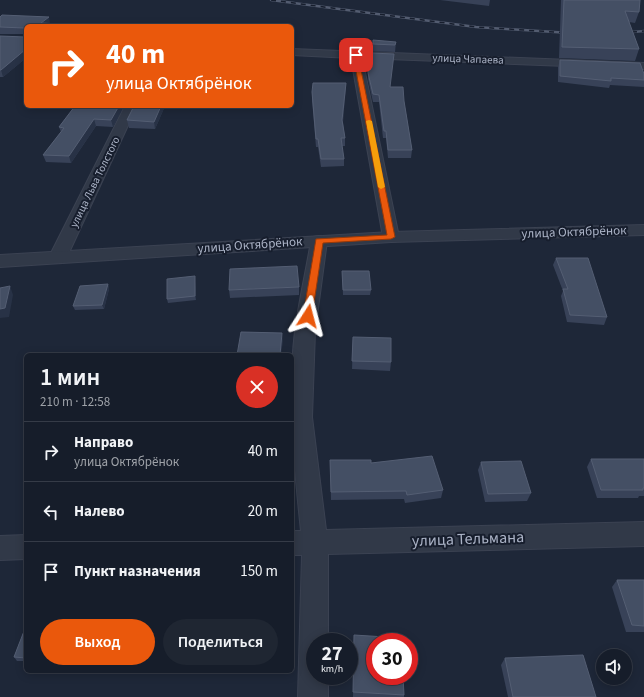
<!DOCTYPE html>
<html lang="ru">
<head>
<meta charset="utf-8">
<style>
  body { margin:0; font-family:"Source Sans 3",sans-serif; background:#1f2632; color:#f1f3f6; height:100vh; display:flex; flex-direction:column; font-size:15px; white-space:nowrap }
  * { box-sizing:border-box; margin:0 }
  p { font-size:13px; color:#9ea2a8 }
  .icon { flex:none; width:22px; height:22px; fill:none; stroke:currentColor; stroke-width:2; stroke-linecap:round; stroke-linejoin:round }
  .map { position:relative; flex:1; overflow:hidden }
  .side { position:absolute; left:24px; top:353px; width:270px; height:320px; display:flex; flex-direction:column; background:#161d2a; border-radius:6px; box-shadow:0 2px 10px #0003,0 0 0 1px #353b47 }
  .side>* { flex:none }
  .banner { position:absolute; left:24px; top:24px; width:270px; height:84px; border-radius:6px; box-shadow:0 2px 10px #0003,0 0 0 1px #353b47; background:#ea580c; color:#fff; overflow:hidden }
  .fabs { position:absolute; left:596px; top:649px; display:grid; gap:8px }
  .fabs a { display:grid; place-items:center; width:36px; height:36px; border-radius:50%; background:#161d2a; box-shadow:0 2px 10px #0003,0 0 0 1px #353b47; font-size:20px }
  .speed { position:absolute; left:306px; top:633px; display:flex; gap:8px; font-size:20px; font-weight:700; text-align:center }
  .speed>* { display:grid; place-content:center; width:52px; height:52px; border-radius:50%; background:#161d2a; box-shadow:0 2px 10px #0003,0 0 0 1px #353b47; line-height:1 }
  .speed small { font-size:10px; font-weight:400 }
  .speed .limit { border:6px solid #d22; background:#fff; color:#111 }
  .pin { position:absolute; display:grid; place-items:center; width:34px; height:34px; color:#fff; margin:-17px; border-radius:8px; box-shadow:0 2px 6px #0006 }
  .me { position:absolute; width:44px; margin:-22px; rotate:9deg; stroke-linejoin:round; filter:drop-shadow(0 0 3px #0008) }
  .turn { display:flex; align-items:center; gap:14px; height:84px; padding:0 16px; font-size:18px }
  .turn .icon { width:52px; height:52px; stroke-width:2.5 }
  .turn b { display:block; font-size:28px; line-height:34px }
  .round { display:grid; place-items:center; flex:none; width:42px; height:42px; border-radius:21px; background:#1f2632 }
  .headline { display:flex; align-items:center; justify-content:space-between; height:68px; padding:0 16px }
  h1 { font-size:24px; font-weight:600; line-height:30px }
  .cta { display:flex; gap:8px; margin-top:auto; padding:8px 16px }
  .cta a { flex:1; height:46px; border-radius:24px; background:#ea580c; color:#fff; font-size:16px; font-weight:600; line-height:46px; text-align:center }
  .cta a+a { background:#1f2632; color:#f1f3f6 }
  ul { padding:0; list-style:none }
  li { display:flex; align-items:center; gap:12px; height:60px; padding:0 16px; border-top:1px solid #353b47 }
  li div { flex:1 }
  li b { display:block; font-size:15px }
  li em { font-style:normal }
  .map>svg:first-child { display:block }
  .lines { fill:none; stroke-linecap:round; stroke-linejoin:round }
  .minor-casing { stroke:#3b4252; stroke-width:2 }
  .tertiary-casing { stroke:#3b4252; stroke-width:2 }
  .minor { fill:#313948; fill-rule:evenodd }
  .tertiary { fill:#313948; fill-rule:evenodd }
  .rail-casing { stroke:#535c70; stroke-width:2.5 }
  .rail { stroke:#171e2d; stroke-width:1.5; stroke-dasharray:5; stroke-linecap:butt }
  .wall { fill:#384258 }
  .shaded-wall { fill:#283246 }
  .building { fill:#444f64; stroke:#545e73 }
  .route { fill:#ea580c; stroke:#983908 }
  .slow { fill:#f59e0b }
  .labels { text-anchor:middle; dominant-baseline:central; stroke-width:4; stroke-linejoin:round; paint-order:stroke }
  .far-street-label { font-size:11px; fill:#abb3c6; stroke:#171e2d }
  .street-label { font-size:13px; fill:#abb3c6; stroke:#171e2d }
  .near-street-label { font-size:16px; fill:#abb3c6; stroke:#171e2d }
</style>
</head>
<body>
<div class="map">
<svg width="644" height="697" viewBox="0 0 644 697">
  <rect width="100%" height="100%" fill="#1e2738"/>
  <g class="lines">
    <g class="minor-casing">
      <g id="minor">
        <polygon points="292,49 644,63 644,69 362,58 399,237 397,241 391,242 385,241 383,237 351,58 292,55"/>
        <polygon points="125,106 137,106 67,257 64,261 58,262 52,261 49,257"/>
        <path d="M319 236 325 237 327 241 315 331 312 417 326 530 644 522V546L328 554V642H315V676H328V697H298L302 555H292V531H301C294 464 287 398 295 331 299 301 306 271 311 241L313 237Z"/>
        <polygon points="26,535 26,559 0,560 0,536"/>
      </g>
    </g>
    <g class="tertiary-casing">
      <polygon id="tertiary" points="644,225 644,235 391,242 0,267 0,255 391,232"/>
    </g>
    <use href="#minor" class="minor"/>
    <use href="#tertiary" class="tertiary"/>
    <g class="rail-casing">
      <g id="rail">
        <polyline points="271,0 476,27 570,33"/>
        <polyline points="622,33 644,31"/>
      </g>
    </g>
    <use href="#rail" class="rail"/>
  </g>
  <g class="wall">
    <polygon points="440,0 490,0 489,6"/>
    <polygon points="561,0 640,0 639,12 635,23 629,22 639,49 635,61 559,58"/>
    <polygon points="0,17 26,26 26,58 3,77 0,77 0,36 25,37 25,34 0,34"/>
    <polygon points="396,42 395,52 372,51 373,44"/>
    <polygon points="560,60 644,74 644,87 610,85 609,88 558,82 558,67"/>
    <polygon points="368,73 391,87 404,101 412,150 411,158 388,158 386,138 383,138 379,102 373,102 368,79"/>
    <polygon points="346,83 343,122 345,138 345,146 342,146 344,159 344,166 321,167 318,147 316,147 312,100 312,92"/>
    <polygon points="75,106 124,106 113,127 96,126 71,163 46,162 43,155 61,132 59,127"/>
    <polygon points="134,106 165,106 155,129 129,128 127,120"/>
    <polygon points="556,258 607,317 604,325 567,322 561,296 563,291 553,265"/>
    <polygon points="342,271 371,290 370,295 343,295"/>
    <polygon points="195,281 196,300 168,303 167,299"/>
    <polygon points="108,284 109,289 104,309 75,310 73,306"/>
    <polygon points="299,287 299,295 230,298 229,290"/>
    <polygon points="353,337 391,362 390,371 352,369"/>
    <polygon points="591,459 644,459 644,496 639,496 638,498 597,498 587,467"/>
    <polygon points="330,460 371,463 443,490 441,498 405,503 404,499 331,500"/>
    <polygon points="481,462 531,493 527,501 485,502 478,470"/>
    <polygon points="617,580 644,580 644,632 626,632 612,587"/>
    <polygon points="26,626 26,661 17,661 14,657"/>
    <polygon points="354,635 404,695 404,697 353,697"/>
    <polygon points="505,658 596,697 508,697 501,665"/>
  </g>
  <g class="shaded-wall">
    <polygon points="49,17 50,23 41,23"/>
    <polygon points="26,49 26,58 3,77 1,70"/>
    <polygon points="346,83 346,90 342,127 342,120"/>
    <polygon points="119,106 124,106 113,127 111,120"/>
    <polygon points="161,106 165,106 155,129 154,122"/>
    <polygon points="94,119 96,126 71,163 69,156"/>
    <polygon points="195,276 195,281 196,300 195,296"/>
    <polygon points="108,284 109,289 104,309 102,305"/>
    <polygon points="10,286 13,295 9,317 0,318 0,309"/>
    <polygon points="282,333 283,341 281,355 280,355"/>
  </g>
  <g class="building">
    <polygon points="564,0 640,0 639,12 625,11 639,49 562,47"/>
    <polygon points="2,15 49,17 41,23 90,26 26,26 26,49 1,70 0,70 0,36 25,37 24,28 0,27 0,17"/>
    <polygon points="373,40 396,42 395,45 373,44"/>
    <polygon points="371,53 394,54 390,87 403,87 404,101 412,150 388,150 386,131 384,131 379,95 373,94 368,73"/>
    <polygon points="560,60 640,63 644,74 644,80 611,78 611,81 560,76"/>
    <polygon points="313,83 346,83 342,120 345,138 341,138 344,159 321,159 318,139 316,139 312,92"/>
    <polygon points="75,106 119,106 111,120 94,119 69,156 43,155 64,128 59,127"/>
    <polygon points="134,106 161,106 154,122 127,120"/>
    <polygon points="556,258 588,258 607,317 570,315 563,289 568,289"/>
    <polygon points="297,266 299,287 229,290 230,269"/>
    <polygon points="342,271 369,271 371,290 343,290"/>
    <polygon points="195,276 195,296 167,299 167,279"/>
    <polygon points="108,284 102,305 73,306 80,286"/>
    <polygon points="10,286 5,308 0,309 0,288"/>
    <polygon points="241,332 282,333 280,355 237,355"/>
    <polygon points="353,337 391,338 391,362 352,361"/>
    <polygon points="432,456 443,490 407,495 406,491 331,492 330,460 371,460 371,463"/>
    <polygon points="591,459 644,459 644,488 643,488 643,490 601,490"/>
    <polygon points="521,461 531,493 488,494 481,462"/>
    <polygon points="617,580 644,580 644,626 632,625"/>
    <polygon points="26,626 26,658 14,657"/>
    <polygon points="354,635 402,638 402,642 375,642 375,676 403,676 404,695 353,692"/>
    <polygon points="583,655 596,697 513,697 505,658"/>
  </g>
  <polygon class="route" points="356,53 358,55 395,237 391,239 323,243 312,316 308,319 303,316 316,239 387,235 353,55"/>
  <polygon class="slow" points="369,120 372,121 385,187 381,189 378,187 366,121"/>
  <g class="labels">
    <g class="far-street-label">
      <text transform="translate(468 59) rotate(2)">улица Чапаева</text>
      <text transform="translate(95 182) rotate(-64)">улица Льва Толстого</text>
    </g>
    <g class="street-label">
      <text transform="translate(574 232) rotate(-2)">улица Октябрёнок</text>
      <text transform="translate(250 245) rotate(-4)">улица Октябрёнок</text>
    </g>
    <g class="near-street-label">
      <text transform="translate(468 539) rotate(-2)">улица Тельмана</text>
    </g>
  </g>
</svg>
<div class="fabs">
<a><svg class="icon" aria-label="sound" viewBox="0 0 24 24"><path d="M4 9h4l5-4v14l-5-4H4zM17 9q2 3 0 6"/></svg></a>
</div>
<div class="speed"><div>27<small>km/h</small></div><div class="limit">30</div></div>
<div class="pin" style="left:356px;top:55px;background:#d93025"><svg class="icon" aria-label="arrive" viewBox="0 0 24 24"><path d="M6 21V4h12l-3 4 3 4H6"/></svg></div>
<svg class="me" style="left:308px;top:316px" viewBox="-20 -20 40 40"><path d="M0-17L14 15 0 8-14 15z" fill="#ea580c" stroke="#fff" stroke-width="4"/></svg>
<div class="banner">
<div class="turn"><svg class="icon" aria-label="right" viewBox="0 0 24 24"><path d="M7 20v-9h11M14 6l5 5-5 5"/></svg><div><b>40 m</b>улица Октябрёнок</div></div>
</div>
<section class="side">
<div class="headline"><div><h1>1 мин</h1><p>210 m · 12:58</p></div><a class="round" style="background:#d93025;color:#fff"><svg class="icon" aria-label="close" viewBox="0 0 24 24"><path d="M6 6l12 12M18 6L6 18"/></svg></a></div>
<ul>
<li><svg class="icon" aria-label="right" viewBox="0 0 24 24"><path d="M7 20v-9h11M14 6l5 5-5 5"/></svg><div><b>Направо</b><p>улица Октябрёнок</p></div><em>40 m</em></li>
<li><svg class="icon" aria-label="left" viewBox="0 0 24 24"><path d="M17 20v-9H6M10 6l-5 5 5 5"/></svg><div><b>Налево</b></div><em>20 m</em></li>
<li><svg class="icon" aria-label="arrive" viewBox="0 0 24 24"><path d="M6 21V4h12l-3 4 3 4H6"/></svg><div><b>Пункт назначения</b></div><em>150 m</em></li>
</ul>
<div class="cta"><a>Выход</a><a>Поделиться</a></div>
</section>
</div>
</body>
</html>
